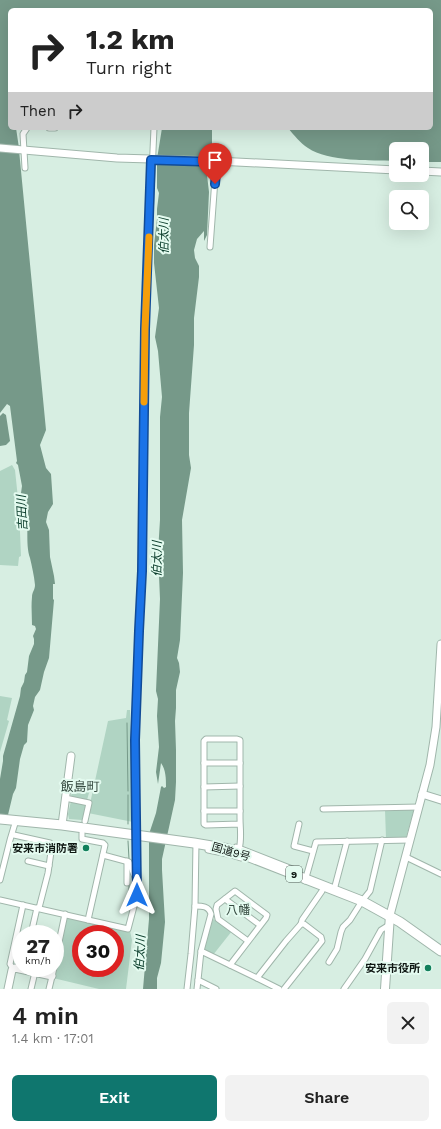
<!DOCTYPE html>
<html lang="en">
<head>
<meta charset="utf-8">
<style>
  body { margin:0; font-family:"Work Sans","Noto Sans JP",sans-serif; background:#f2f2f2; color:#222; height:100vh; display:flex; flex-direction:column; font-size:15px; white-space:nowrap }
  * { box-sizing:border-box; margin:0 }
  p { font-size:13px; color:#767676 }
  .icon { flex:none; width:22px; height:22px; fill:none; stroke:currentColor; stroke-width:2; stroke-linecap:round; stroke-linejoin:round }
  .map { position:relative; height:989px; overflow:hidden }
  .panel { display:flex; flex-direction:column; background:#fff; flex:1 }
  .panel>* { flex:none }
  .hud { position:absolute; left:8px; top:8px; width:425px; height:122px; border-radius:6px; box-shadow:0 4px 16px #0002; background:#fff; color:#222; overflow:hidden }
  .tools { position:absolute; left:389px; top:142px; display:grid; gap:8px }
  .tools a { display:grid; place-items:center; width:40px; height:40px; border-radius:6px; background:#fff; box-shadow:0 4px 16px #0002; font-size:20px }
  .speed { position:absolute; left:12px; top:925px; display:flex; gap:8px; font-size:20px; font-weight:700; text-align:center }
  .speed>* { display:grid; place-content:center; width:52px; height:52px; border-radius:50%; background:#fff; box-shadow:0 4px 16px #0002; line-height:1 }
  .speed small { font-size:10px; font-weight:400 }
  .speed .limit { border:6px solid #d22; background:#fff; color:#111 }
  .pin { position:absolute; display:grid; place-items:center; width:34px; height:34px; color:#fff; margin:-41px -17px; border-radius:50% 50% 50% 0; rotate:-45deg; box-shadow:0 0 4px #0007 }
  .pin .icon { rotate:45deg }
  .me { position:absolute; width:44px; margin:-22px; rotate:0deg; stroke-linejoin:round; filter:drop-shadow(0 0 3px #0008) }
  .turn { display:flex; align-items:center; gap:14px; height:84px; padding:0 12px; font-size:18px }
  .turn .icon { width:52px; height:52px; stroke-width:2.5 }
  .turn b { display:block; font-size:28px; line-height:34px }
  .then { display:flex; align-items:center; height:38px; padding:0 12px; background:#0003; gap:8px; font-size:15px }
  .round { display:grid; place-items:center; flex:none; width:42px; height:42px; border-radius:6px; background:#f2f2f2 }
  .head { display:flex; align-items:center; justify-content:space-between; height:68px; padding:0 12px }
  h1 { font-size:24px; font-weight:600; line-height:30px }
  .cta { display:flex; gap:8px; margin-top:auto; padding:8px 12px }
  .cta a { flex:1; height:46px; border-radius:6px; background:#0f766e; color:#fff; font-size:16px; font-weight:600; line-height:46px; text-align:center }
  .cta a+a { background:#f2f2f2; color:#222 }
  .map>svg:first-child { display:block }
  .green { fill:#b0d4c3; fill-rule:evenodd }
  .water { fill:#769989 }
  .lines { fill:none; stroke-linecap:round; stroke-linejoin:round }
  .stream { stroke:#769989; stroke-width:1 }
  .street-casing { stroke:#a0b6ab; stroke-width:7 }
  .secondary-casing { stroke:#a0b6ab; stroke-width:9 }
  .primary-casing { stroke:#a0b6ab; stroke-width:10 }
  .highway-casing { stroke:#a0b6ab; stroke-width:11 }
  .street { stroke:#fff; stroke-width:5 }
  .secondary { stroke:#fff; stroke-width:7 }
  .primary { stroke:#fff; stroke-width:8 }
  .highway { stroke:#fff; stroke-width:9 }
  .route-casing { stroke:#114b97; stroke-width:10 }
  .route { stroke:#1a73e8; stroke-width:7 }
  .slow { stroke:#f59e0b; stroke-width:7 }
  .poi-dot { fill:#12805c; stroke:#e4fbf0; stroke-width:1.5 }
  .labels { text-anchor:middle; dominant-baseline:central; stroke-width:4; stroke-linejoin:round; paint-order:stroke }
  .shield { fill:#e4fbf0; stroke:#4f5b55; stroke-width:1 }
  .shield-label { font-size:10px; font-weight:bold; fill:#0f1713 }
  .poi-label { font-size:11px; font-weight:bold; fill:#0f1713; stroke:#e4fbf0; text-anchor:end }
  .street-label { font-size:11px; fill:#0f1713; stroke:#e4fbf0 }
  .water-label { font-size:12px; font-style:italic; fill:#083b29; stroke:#e4fbf0 }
  .neighbourhood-label { font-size:12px; fill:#384c42; stroke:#e4fbf0 }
  .quarter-label { font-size:13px; fill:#384c42; stroke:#e4fbf0 }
</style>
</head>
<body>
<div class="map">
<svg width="441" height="989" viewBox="0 0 441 989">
  <rect width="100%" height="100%" fill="#d7eee2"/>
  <g class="green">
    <polygon points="12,465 15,470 19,508 21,556 19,557 18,566 0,565 0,471"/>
    <polygon points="0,696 12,698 7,720 9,721 0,752"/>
    <polygon points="127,710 130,710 133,822 88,813 108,721 126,718"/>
    <polygon points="73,782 91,786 87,800 71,797"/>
    <polygon points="71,801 86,805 82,820 69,819 68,814"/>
    <polygon points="414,809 406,838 386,838 385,810"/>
    <path d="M68 916 130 931 132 940 126 989H99L53 978 65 917ZM81 934H115V968H81Z"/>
    <polygon points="213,919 232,931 213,955 204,949"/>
  </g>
  <g class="water">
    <path d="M0 0H441V162H422V149H396V161C371 160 328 162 308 148 300 143 294 135 288 128H431V10H10V128H16L19 148 0 147Z"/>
    <polygon points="162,128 212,128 212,160 157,159"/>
    <path d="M0 149 19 150 46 430 40 445 46 468 51 474 53 504 48 512 46 522 49 530 50 557 54 576 55 584H53V599L54 600 49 658 44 672 40 690 35 697 33 706 34 710 28 725 27 742 24 745 20 759 16 788 13 794 7 819 0 818V779L3 761V756L20 696 21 688 24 682 25 675 27 672 29 656 34 644V639L33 636 36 629 35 626 32 625C32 616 31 607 32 597 32 592 35 590 35 585 34 575 32 567 30 558 26 547 28 532 27 520L25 519 26 513 23 503V499L21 493 22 486 18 465 16 463 17 461 10 406 7 404 0 413Z"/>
    <path d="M157 161 212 162 211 169 207 175 209 192 207 235 204 241V231L197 239 194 250 195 258 199 266V277L194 318V345L189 413V455L191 468 182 520 183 573 180 640 177 658 179 663 180 672 176 690V708L175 721 176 750V782L175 800 162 859V870L165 922 161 963 157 978V989H143L149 919V834L156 813 161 787 162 786 164 788 166 787C166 779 166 770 161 763L158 784 156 772 159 747 157 716 158 699 156 691 160 599 158 552 160 520V417L162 397 158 351 155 337 159 308 154 263V245L157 219V209L159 193 157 188Z"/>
    <polygon points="3,413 6,415 10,441 6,445 0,446 0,416"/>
  </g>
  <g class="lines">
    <g class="stream">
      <polyline points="127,723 128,791"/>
      <polyline points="128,795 128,824"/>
      <polyline points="128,841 129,859"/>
      <polyline points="129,899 129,884"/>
    </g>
    <g class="street-casing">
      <g id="street">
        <polyline points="49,128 55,128"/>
        <polyline points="25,168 23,134 27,128"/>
        <polyline points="210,247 217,152"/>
        <polyline points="204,763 240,763"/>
        <polyline points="204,787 240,786"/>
        <polyline points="65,798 89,803 85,821"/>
        <polyline points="323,809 419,807"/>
        <polyline points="204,811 240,811"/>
        <polyline points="299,824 294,846 313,851"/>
        <polyline points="82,833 82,839 103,843 105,845 88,920"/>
        <polyline points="14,835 50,843 52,845 48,873 39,908"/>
        <polyline points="236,847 295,870"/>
        <path d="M239 849C242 840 240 828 240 818 240 792 240 766 240 740L237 739H206L204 741V824L206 825 240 824"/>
        <polyline points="208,850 228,854 241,858"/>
        <polyline points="103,855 129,862 136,880"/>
        <polyline points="406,857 441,874"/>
        <polyline points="28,861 49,866"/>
        <polyline points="127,861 127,883"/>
        <polyline points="0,880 10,840 16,820"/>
        <polyline points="305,881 316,842 410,840"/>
        <polyline points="334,890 347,841"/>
        <polyline points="225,899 260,925"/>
        <polyline points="0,900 128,929 137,895 135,740 139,631 142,571 145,329 154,128"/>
        <path d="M195 906C202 906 209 906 211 914L201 951"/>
        <polyline points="31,934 37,908"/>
        <polyline points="248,941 218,919 216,909 217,905 235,891 267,915 266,918 230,965 257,978"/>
        <polyline points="55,961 65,914"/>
        <polyline points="329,962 337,949 341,932 343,927 350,920 362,901 370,891 382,840"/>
        <polyline points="13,969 10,964 23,905"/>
        <polyline points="31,989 35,972"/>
        <polyline points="49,989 54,968"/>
        <polyline points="187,989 191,954 195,906 196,842"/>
        <polyline points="197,989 198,980"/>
        <polyline points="216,989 198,980 201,951 230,965"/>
        <polyline points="279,989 257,978 286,941 301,924 302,920 322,891"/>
        <polyline points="284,989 322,941 321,937 304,924 301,924"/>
        <polyline points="344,989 365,959 381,930 389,925"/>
      </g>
    </g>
    <g class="secondary-casing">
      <g id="secondary">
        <polyline points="0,148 117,158 217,161 396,170"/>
        <polyline points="422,171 441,172"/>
        <polyline points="422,794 441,800"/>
        <polyline points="62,825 71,756"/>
        <polyline points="390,915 430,765 436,727 441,644"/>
        <polyline points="8,989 12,970 15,968 52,976"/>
      </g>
    </g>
    <g class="primary-casing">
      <polyline id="primary" points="385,989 390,915"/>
    </g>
    <g class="highway-casing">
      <polyline id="highway" points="0,819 62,825 194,843 229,849 362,901 400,922 441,951"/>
    </g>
    <use href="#street" class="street"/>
    <use href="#secondary" class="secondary"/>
    <use href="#primary" class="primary"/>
    <use href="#highway" class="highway"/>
  </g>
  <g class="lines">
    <g class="route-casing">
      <polyline id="route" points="137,895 135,740 139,631 142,571 145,329 151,160 217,162 215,184"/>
    </g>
    <use href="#route" class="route"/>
    <polyline class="slow" points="144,402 145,329 149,237"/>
  </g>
  <g class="poi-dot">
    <circle cx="86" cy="848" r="4"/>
    <circle cx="428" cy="968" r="4"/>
  </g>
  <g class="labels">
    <rect class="shield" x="286" y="866" width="16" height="16" rx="3"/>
    <g class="shield-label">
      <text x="294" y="874">9</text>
    </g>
    <g class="poi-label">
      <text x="78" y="848">安来市消防署</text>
      <text x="420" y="968">安来市役所</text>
    </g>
    <g class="street-label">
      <text transform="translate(231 852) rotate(16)">国道9号</text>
    </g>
    <g class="water-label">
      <text transform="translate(164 236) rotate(-90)">伯太川</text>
      <text transform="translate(22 513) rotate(-93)">吉田川</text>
      <text transform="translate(157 559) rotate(-89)">伯太川</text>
      <text transform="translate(140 953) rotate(-87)">伯太川</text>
    </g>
    <g class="neighbourhood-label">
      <text x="238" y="910">八幡</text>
    </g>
    <g class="quarter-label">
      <text x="80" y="786">飯島町</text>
    </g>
  </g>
</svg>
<div class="tools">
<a><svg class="icon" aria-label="sound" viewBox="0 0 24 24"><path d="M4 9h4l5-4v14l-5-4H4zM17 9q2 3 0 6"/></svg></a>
<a><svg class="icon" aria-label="search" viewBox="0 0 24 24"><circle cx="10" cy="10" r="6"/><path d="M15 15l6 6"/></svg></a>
</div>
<div class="speed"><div>27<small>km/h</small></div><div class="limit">30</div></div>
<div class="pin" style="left:215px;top:184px;background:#d93025"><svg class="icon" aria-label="arrive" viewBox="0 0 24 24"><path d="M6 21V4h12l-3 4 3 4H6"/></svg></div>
<svg class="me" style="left:137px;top:895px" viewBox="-20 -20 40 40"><path d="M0-17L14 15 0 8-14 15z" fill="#1a73e8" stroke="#fff" stroke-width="4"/></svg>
<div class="hud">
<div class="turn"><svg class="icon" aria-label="right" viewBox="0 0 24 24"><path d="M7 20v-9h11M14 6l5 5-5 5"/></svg><div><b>1.2 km</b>Turn right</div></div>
<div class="then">Then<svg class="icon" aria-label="right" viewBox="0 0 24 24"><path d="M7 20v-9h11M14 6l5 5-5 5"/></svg></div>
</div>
</div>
<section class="panel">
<div class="head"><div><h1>4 min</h1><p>1.4 km · 17:01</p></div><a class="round"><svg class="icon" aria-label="close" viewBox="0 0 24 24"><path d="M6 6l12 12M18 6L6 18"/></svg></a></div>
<div class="cta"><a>Exit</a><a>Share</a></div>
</section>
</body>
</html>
